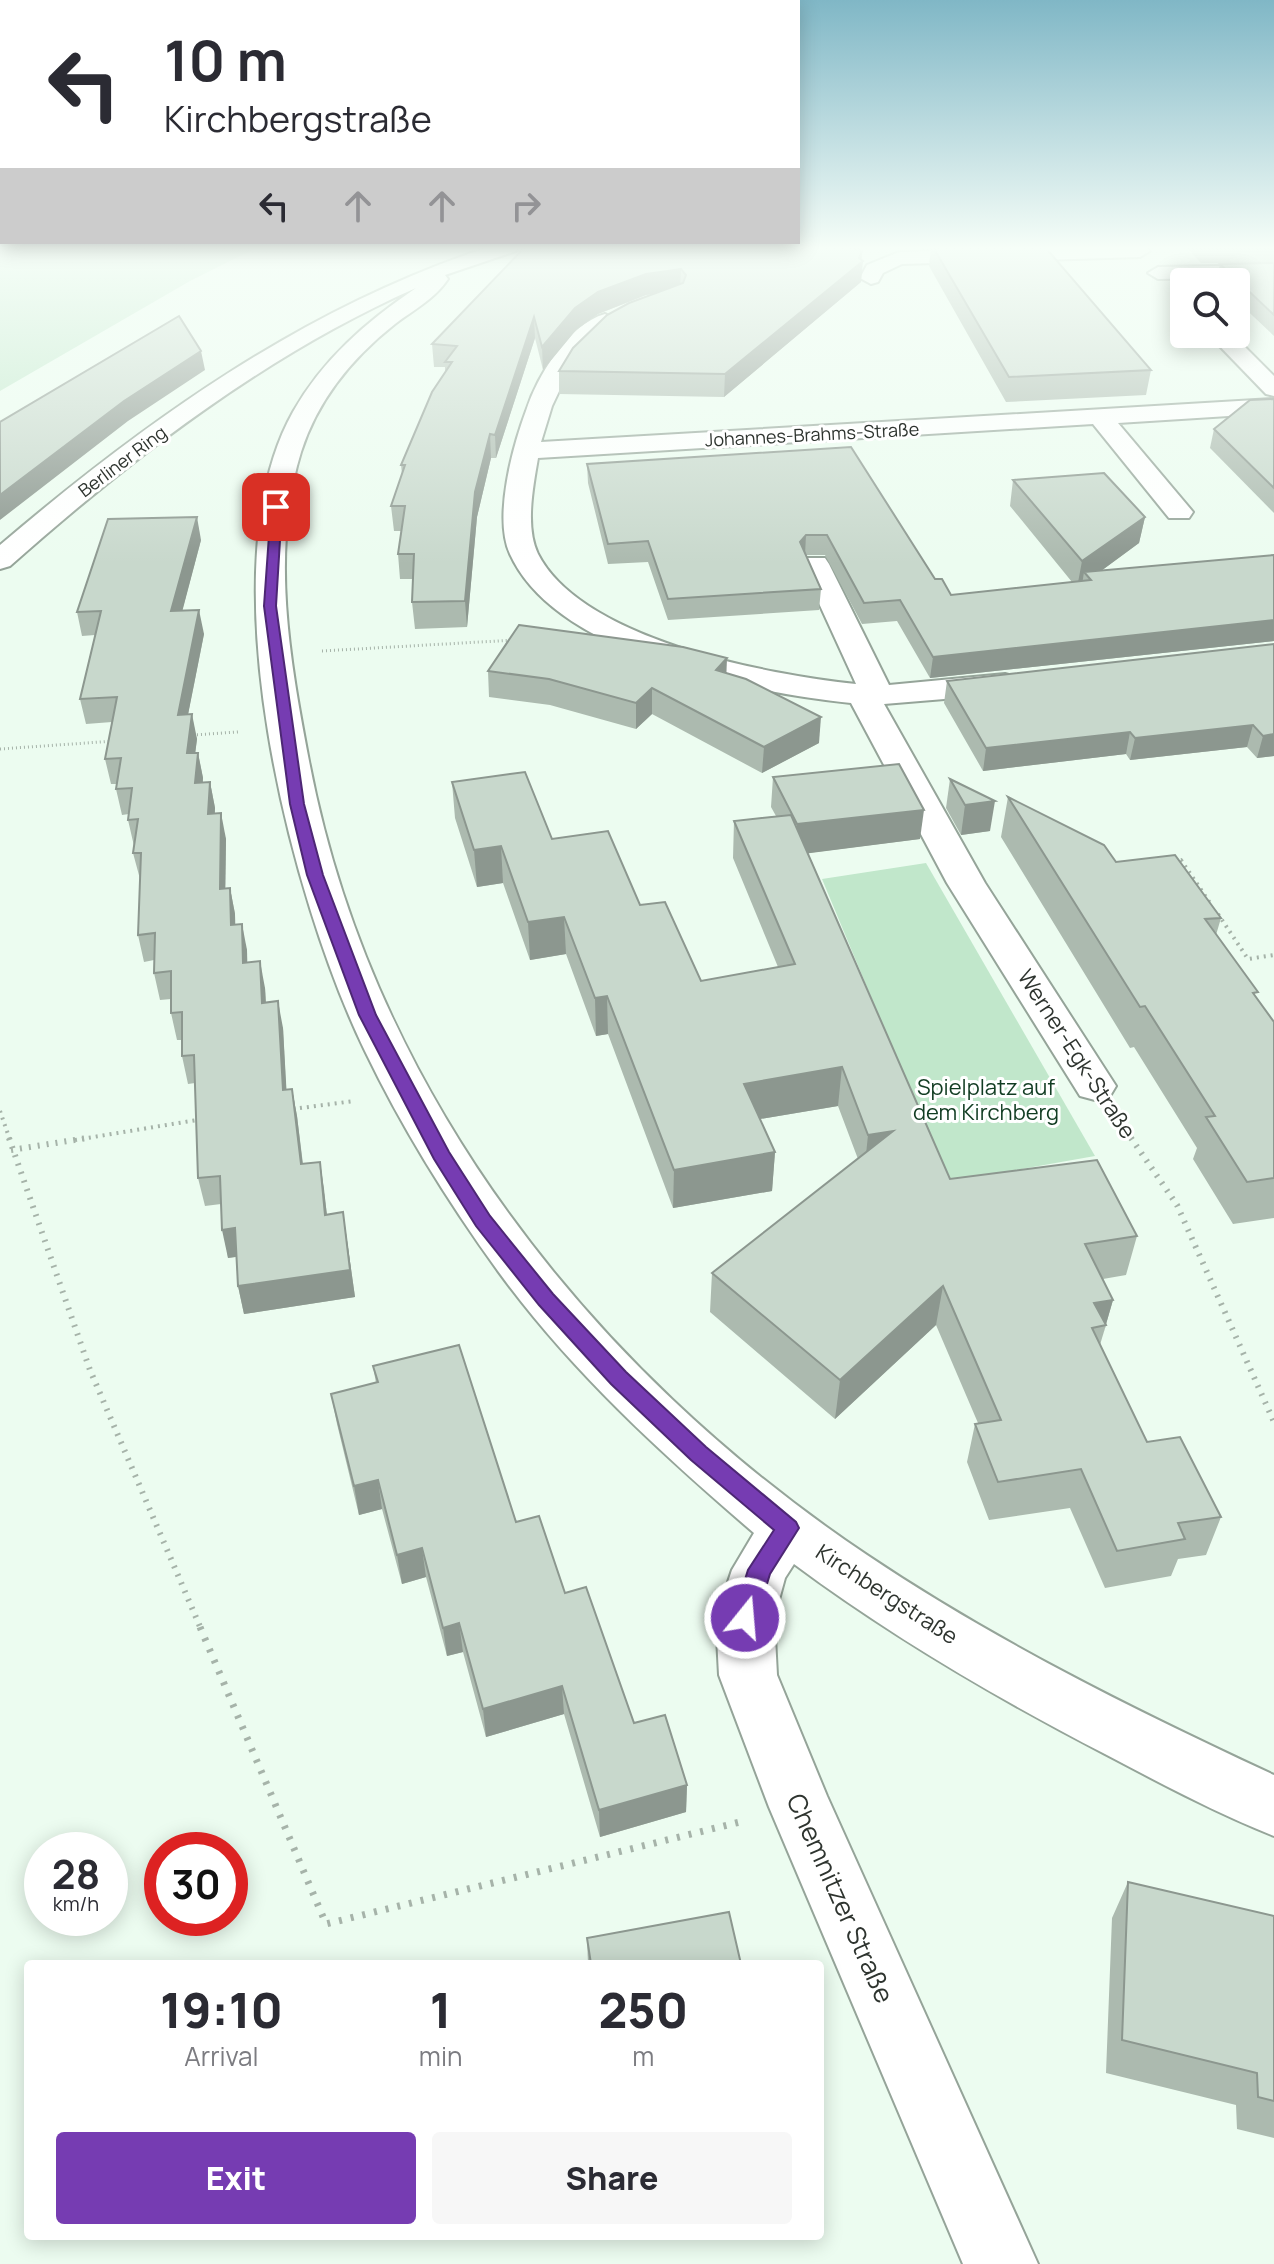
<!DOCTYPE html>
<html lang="en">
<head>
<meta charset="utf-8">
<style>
  body { margin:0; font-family:Manrope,sans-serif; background:#f7f7f7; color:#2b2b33; height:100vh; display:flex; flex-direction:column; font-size:30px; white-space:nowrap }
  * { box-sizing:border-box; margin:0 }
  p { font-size:26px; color:#7c7c81 }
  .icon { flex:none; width:44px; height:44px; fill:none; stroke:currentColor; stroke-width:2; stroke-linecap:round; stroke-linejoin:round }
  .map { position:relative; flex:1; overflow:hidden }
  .side { position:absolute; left:24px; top:1960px; width:800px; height:280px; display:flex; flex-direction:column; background:#fff; border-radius:8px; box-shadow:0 4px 20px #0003 }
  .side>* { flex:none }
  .banner { position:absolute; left:0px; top:0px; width:800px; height:244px; box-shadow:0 4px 20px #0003; background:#fff; color:#2b2b33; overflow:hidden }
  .controls { position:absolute; left:1170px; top:268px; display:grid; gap:16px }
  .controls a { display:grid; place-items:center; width:80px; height:80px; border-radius:8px; background:#fff; box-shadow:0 4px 20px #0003; font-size:40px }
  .speed { position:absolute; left:24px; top:1832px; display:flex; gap:16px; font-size:40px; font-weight:700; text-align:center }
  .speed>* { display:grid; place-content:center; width:104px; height:104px; border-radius:50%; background:#fff; box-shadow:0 4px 20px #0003; line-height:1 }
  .speed small { font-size:20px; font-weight:400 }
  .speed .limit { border:12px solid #d22; background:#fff; color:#111 }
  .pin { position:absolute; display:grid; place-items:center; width:68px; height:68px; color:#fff; margin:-34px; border-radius:16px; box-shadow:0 4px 12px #0006 }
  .me { position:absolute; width:88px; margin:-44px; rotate:17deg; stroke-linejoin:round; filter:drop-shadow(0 0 6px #0008) }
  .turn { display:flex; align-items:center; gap:28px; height:168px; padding:0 32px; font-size:36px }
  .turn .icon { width:104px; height:104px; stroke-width:2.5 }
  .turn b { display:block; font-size:56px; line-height:68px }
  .lanes { display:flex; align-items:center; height:76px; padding:0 32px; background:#0003; justify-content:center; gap:40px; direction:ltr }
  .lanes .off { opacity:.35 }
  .eta { display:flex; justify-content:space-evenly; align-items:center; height:136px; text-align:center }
  .eta b { font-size:48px; font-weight:800; line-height:56px }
  .primary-button { display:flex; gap:16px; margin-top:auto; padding:16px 32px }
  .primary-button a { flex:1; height:92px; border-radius:8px; background:#763cb2; color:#fff; font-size:32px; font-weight:800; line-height:92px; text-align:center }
  .primary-button a+a { background:#f7f7f7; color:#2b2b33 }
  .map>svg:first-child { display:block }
  .green { fill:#c1e7cb }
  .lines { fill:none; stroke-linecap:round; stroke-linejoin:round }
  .minor-casing { stroke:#95a499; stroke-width:4 }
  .path-far3 { stroke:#a6b3a9; stroke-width:3; stroke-dasharray:1 3; stroke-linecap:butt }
  .path-far2 { stroke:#a6b3a9; stroke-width:4; stroke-dasharray:2 5; stroke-linecap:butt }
  .path-far1 { stroke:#a6b3a9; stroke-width:6; stroke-dasharray:2 7; stroke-linecap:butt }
  .path { stroke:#a6b3a9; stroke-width:7; stroke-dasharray:3 9; stroke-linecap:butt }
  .minor { fill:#fff; fill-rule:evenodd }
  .wall { fill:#acbaaf }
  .shaded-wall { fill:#8c978f }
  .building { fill:#c8d8cc; stroke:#8c978f; stroke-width:2 }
  .route { fill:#763cb2; stroke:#4d2774; stroke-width:2 }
  .labels { text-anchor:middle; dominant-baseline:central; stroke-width:6; stroke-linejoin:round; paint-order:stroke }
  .far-street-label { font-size:18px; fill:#2e342f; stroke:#fff }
  .street-label { font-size:22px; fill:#2e342f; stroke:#fff }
  .park-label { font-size:22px; fill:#113c22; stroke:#fff }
  .near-street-label { font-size:26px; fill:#2e342f; stroke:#fff }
</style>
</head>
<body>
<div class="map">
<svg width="1274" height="2264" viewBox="0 0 1274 2264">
  <rect width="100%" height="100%" fill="#ecfcf0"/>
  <g class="green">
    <polygon points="0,247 258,247 190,281 0,391"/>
    <polygon points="926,863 1095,1156 948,1182 822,879"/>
  </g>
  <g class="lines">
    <g class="minor-casing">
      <g id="minor">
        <path d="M489 247H519L516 251 445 275 448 279C435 299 413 310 395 324 352 358 318 399 301 452 270 552 290 661 309 761 372 1092 591 1370 867 1555 995 1641 1134 1710 1274 1775V1836C1216 1813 1160 1783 1105 1754 997 1698 892 1637 794 1564L785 1578 774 1618 777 1675 827 1796 1038 2264H963L769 1807 719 1675 716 1618 732 1570 754 1533C661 1453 570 1370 498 1271 448 1202 402 1128 365 1051 291 898 205 568 293 412 323 359 366 322 416 288 265 355 133 457 10 566L0 569V545C147 420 305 307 489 247Z"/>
        <polygon points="1075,247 1147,247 1150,251 1140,257 902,264 883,273 878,282 871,284 860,278 867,265 899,252"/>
        <polygon points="1274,265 1274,277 1158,279 1148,273 1158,267"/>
        <path d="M605 314 616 321 569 370 552 406 541 442 1274 399V413L1118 423 1193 512 1189 518H1169L1093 424 538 458C533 487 525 527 538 554 582 640 769 675 856 684L801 564 805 558H825L829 564 889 685 1005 674 1016 677 1021 684 1016 691 1005 694 884 704 985 883 1116 1086 1110 1096 1095 1100 1080 1096 947 883 851 703C750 692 556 656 510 554 493 517 513 446 526 411 537 377 568 324 605 314Z"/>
        <polygon points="1208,334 1232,334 1274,376 1274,396 1266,394"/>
      </g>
    </g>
    <g class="path-far3">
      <polyline points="322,651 515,640"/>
      <polyline points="193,735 238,732"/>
      <polyline points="0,749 115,741"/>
    </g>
    <g class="path-far2">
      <polyline points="1174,861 1181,860 1212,906"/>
      <polyline points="1218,914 1248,959 1274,955"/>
      <polyline points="293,1109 354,1101"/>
      <polyline points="0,1111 10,1140"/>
      <polyline points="1122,1125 1132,1140"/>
      <polyline points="75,1140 203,1119"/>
    </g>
    <g class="path-far1">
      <polyline points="9,1138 90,1370 201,1629"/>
      <polyline points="1131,1138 1177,1205 1274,1422"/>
      <polyline points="11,1150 87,1138"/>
    </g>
    <polyline class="path" points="200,1627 326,1924 740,1822"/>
    <use href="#minor" class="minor"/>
  </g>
  <g class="wall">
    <polygon points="525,247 862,251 861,282 724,397 559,394 559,371 655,293 646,295 598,314 576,330 543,370 535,338 496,458 491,458 477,517 467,627 415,629 412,602 413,579 400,579 398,554 401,531 394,531 391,506 402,474 401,465 445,372 445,367 434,367 432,344"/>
    <polygon points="918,247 1045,247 1151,370 1146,395 1006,402 929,266 931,248 919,248"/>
    <polygon points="1186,247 1274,247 1274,263 1201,263"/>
    <polygon points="1274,263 1274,336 1236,300 1236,282 1216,281 1220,264"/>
    <polygon points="1274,399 1274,513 1210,448 1214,429"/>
    <polygon points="851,447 935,579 951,595 1072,582 1010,506 1013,480 1145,517 1139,543 1101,571 1274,555 1274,641 930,678 897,621 862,624 825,555 806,555 821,589 819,610 668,620 648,562 608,564 588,483 587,464"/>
    <polygon points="201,540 182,611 204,634 188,714 197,739 195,753 198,753 203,778 203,783 210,782 215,808 215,814 226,839 225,888 230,888 235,914 235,924 247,950 247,963 265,988 266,1002 283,1028 286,1089 292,1089 297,1116 303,1164 320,1162 327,1215 343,1212 355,1297 244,1314 238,1286 236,1257 228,1258 221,1204 205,1206 198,1178 195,1083 188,1084 182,1056 182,1040 177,1040 171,1013 171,999 160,1000 154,973 154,960 144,962 138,935 140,879 133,853 134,846 128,820 129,814 122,815 116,789 117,784 111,784 105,759 112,722 86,724 80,699 95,635 82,636 77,612"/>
    <polygon points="1274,644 1274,756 1257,758 1247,747 1130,760 1126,754 983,771 944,703 947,681"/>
    <polygon points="488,671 727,673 819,743 762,773 652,714 636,729 550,705 489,697"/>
    <polygon points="773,777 920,839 808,853 950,1179 1137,1236 1126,1275 1103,1279 1113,1300 1100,1345 1147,1442 1221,1517 1206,1555 1178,1559 1171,1576 1105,1588 1070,1508 989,1520 967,1462 975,1424 978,1423 936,1325 835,1419 710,1312 712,1273 858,1159 838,1106 760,1119 775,1152 772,1191 673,1208 608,1034 596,1036 566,954 530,960 503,883 477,887 455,818 452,782 552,839 640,905 701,981 778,967 733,858 734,821 776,816 771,807"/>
    <polygon points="950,779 990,831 961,835 946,808"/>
    <polygon points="1008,797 1116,862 1221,918 1216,935 1256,997 1274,1022 1274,1218 1233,1224 1193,1159 1197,1148 1134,1047 1130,1048 1001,837"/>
    <polygon points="373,1366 516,1522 565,1593 634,1723 687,1785 686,1812 600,1837 564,1714 486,1737 463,1652 447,1656 426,1577 402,1584 382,1509 359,1515 337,1424 331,1394 376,1383"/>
    <polygon points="1128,1882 1274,1916 1274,2138 1237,2129 1236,2105 1106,2073 1112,1918"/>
    <polygon points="587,1938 741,1964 588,1964"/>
  </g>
  <g class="shaded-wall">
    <polygon points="862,251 861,263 863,261 861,282 724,397 725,374 859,258"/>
    <polygon points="681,269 680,290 646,295 598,314 576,330 543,370 542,347 575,308 598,292 646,274"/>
    <polygon points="534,317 535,338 496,458 495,435"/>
    <polygon points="201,351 205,370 128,421 0,520 0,495 124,401"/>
    <polygon points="490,434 491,458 477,517 467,627 465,601 475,492"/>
    <polygon points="197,517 201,540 176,635 171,611"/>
    <polygon points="1145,517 1139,543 1090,579 1084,572 1082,585 1077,588 1082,561"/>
    <polygon points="806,535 805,555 800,542"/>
    <polygon points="199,610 204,634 183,740 178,715"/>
    <polygon points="1274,620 1274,641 930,678 933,657"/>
    <polygon points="727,658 726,684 716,670"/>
    <polygon points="652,688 652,714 636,729 636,703"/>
    <polygon points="192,714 197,739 192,779 187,753"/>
    <polygon points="821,717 819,743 762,773 764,747"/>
    <polygon points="1253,725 1247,747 1130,760 1135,738"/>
    <polygon points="1130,732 1126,754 983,771 986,748"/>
    <polygon points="1274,734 1274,756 1257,758 1263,736"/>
    <polygon points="198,753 203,778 200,809 195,783"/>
    <polygon points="210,782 215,808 213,840 208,814"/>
    <polygon points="995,801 990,831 961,835 965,805"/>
    <polygon points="924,810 920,839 795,855 797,824"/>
    <polygon points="221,813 226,839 225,915 220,889"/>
    <polygon points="501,846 503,883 477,887 474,850"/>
    <polygon points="230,888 235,914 236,952 231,925"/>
    <polygon points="564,917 566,954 530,960 528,922"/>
    <polygon points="242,924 247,950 248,990 243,963"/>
    <polygon points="260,961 265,988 267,1030 262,1003"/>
    <polygon points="607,996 608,1034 596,1036 595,998"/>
    <polygon points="278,1001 283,1028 288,1117 283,1090"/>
    <polygon points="842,1067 838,1106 742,1122 744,1084"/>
    <polygon points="292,1089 297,1116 306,1192 301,1164"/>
    <polygon points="893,1131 864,1174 868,1135"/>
    <polygon points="775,1152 772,1191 673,1208 674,1170"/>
    <polygon points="320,1162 324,1189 330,1243 325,1215"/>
    <polygon points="343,1212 355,1297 244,1314 238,1286"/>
    <polygon points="235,1228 241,1256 228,1258 222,1230"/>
    <polygon points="943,1286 936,1325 835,1419 840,1380"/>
    <polygon points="1113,1300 1102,1338 1106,1325 1094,1303"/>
    <polygon points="378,1480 382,1509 359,1515 354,1486"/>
    <polygon points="422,1548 426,1577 402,1584 397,1555"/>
    <polygon points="459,1623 463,1652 447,1656 443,1628"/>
    <polygon points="562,1686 564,1714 486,1737 483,1709"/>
    <polygon points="687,1785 686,1812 600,1837 599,1810"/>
  </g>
  <g class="building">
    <polygon points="525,247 849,247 862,251 859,258 863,261 725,374 559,371 573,348 607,315 629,303 683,283 686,275 681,269 646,274 598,292 575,308 542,347 534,317 495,435 490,434 475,492 465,601 412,602 414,554 398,554 405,506 391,506 405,465 401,465 432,392 452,362 445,362 457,346 432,344"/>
    <polygon points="933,247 1045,247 1151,370 1009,377"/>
    <polygon points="1274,263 1274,315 1220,264"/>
    <polygon points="179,316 201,351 124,401 0,495 0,422"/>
    <polygon points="1274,399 1274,488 1214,429 1250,400"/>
    <polygon points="851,447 935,579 942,579 951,595 1091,580 1084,572 1274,555 1274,620 933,657 900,600 864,603 827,535 806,535 800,542 821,589 668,599 648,541 608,544 587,464"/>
    <polygon points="1104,473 1145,517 1082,561 1013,480"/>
    <polygon points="197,517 171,611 199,610 178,715 192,714 187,753 198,753 195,783 210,782 208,814 221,813 220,889 230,888 231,925 242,924 243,963 260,961 262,1003 278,1001 283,1090 292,1089 301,1164 320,1162 325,1215 343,1212 350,1270 238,1286 235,1228 222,1230 220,1176 198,1178 194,1055 182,1056 182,1012 171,1013 171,971 154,973 155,933 138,935 141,853 133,853 138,819 128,820 132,788 116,789 121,758 105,759 117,697 80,699 101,611 77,612 108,519"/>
    <polygon points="519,625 683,647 727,658 716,670 746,679 821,717 764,747 652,688 636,703 549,679 488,671"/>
    <polygon points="1274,644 1274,734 1263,736 1253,725 1135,738 1130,732 986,748 947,681"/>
    <polygon points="899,764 924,810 797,824 773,777"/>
    <polygon points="525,772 552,839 608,831 640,905 665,902 701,981 795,964 734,821 791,815 950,1179 1097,1160 1137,1236 1085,1244 1113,1300 1094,1303 1106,1325 1092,1328 1147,1442 1180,1437 1221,1517 1178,1523 1185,1539 1117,1551 1081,1469 998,1482 975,1424 1001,1420 943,1286 840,1380 712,1273 893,1131 868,1135 842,1067 744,1084 775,1152 674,1170 607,996 595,998 564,917 528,922 501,846 474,850 452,782"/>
    <polygon points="950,779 995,801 965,805"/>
    <polygon points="1008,797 1104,845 1116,862 1175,855 1221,918 1205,919 1258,992 1253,993 1274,1022 1274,1178 1247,1182 1206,1117 1215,1116 1145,1006 1140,1007"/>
    <polygon points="459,1345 516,1522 539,1516 565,1593 586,1587 634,1723 665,1715 687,1785 599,1810 562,1686 483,1709 459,1623 443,1628 422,1548 397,1555 378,1480 354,1486 331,1394 378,1382 373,1366"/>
    <polygon points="1128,1882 1274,1916 1274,2101 1258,2097 1257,2073 1122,2040"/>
    <polygon points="729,1912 741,1964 591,1964 587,1938"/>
  </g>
  <linearGradient id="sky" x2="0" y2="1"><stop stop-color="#80b7c6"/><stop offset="0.44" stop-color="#f6fef8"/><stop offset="1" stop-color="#f6fef8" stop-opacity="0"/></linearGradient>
  <rect width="1274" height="564" fill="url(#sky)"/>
  <polygon class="route" points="276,503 282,507 276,606 304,804 323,875 376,1015 449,1152 490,1216 553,1294 626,1372 706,1447 796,1522 799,1528 770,1574 754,1626 745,1629 737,1626 733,1618 748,1570 774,1530 691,1460 611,1384 539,1305 476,1226 434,1159 359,1015 307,875 290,804 264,606 271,507"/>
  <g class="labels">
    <g class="far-street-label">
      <text transform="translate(812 434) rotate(-3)">Johannes-Brahms-Straße</text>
      <text transform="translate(122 461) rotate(-37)">Berliner Ring</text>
    </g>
    <g class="street-label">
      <text transform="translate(1077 1054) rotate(57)">Werner-Egk-Straße</text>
      <text transform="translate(887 1594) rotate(33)">Kirchbergstraße</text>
    </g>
    <g class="park-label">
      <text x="986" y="1087">Spielplatz auf<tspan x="986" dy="25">dem Kirchberg</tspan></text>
    </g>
    <g class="near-street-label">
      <text transform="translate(841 1898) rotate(66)">Chemnitzer Straße</text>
    </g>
  </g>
</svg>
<div class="controls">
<a><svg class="icon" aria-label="search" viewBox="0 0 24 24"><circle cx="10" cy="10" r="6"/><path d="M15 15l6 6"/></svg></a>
</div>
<div class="speed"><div>28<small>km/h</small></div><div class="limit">30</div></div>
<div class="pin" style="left:276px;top:507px;background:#d93025"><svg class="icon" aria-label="arrive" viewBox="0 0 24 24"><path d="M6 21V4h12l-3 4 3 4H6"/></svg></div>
<svg class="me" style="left:745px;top:1618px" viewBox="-20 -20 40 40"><circle r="17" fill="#763cb2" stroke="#fff" stroke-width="3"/><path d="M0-11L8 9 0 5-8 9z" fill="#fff"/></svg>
<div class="banner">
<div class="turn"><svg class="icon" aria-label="left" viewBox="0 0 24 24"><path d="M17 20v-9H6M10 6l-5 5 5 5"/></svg><div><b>10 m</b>Kirchbergstraße</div></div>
<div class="lanes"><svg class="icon" aria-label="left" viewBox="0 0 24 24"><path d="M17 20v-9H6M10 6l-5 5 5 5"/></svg><svg class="icon off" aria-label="ahead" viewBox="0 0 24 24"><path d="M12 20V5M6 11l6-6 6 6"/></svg><svg class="icon off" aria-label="ahead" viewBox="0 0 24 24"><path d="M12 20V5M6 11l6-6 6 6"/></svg><svg class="icon off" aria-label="right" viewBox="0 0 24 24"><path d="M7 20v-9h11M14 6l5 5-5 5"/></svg></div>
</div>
<section class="side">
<div class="eta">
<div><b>19:10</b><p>Arrival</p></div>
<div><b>1</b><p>min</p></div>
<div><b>250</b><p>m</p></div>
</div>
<div class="primary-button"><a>Exit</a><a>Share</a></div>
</section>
</div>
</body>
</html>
